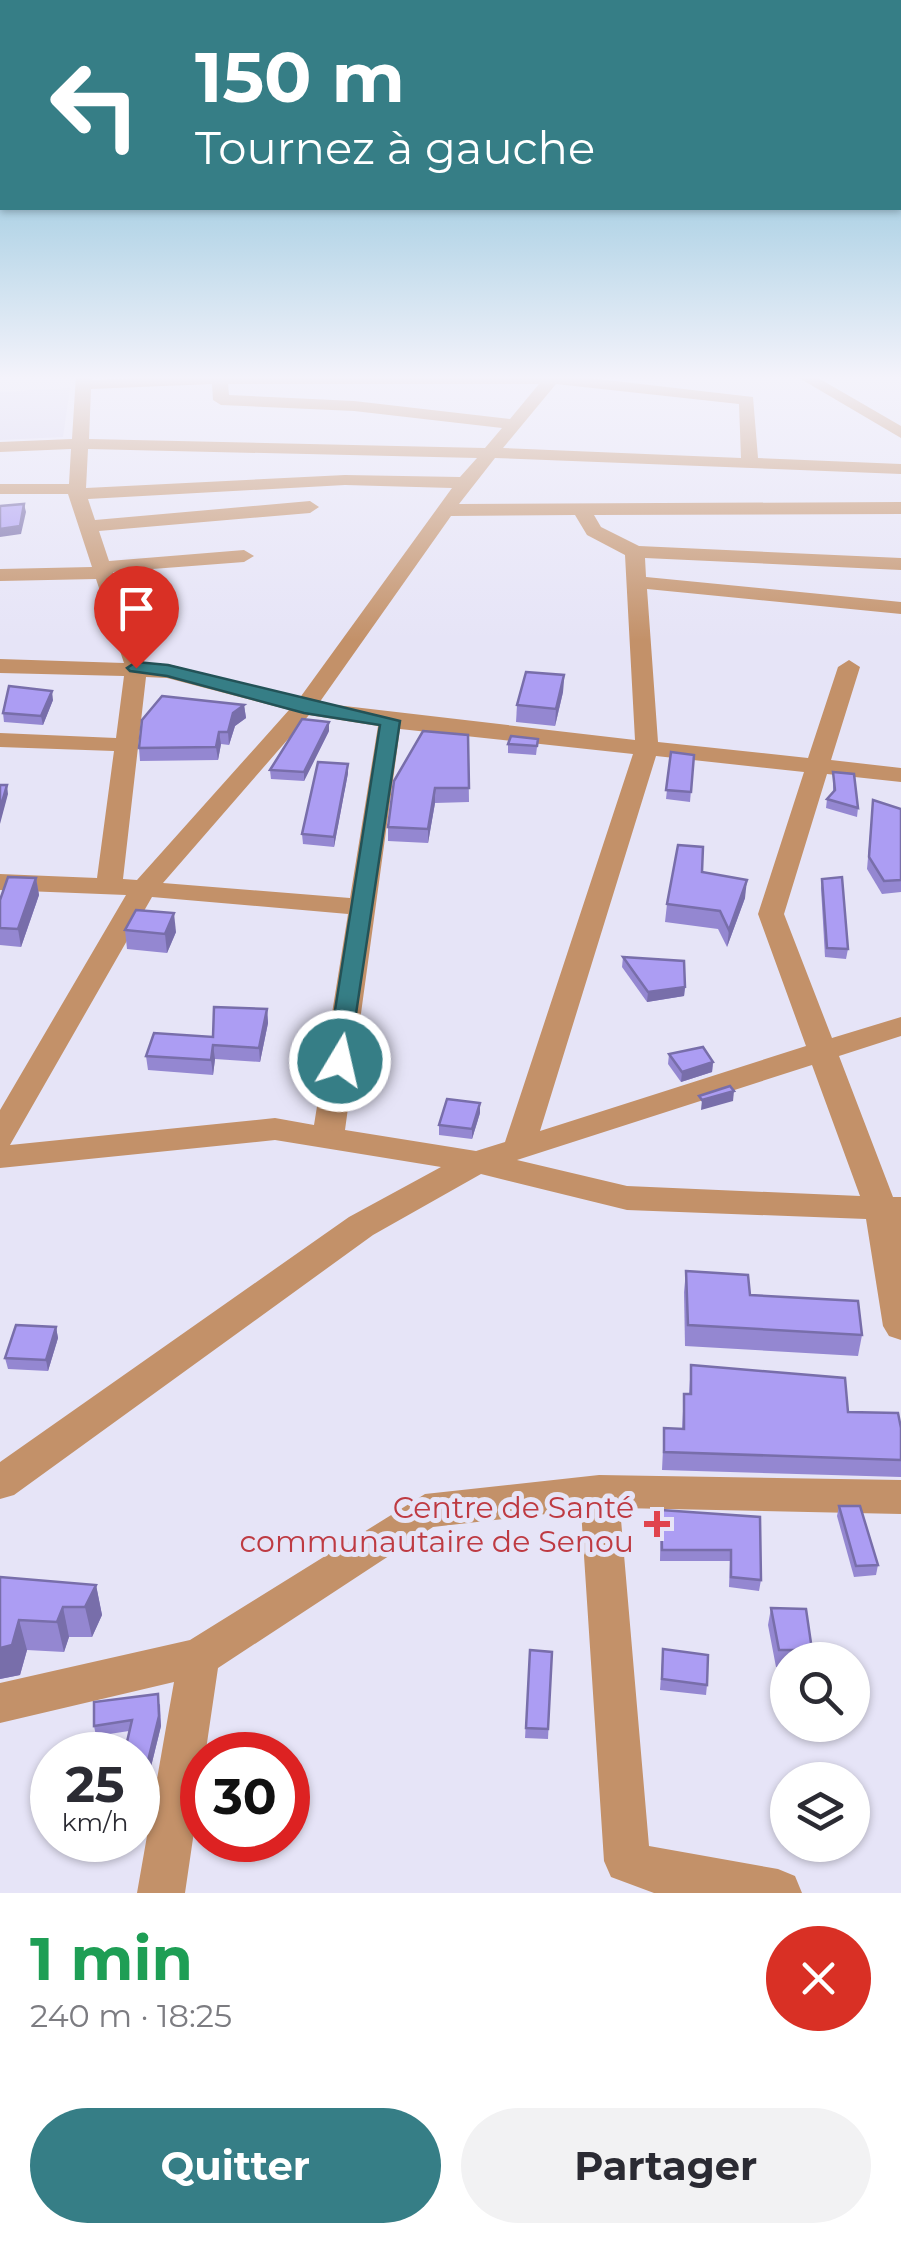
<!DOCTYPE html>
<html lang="fr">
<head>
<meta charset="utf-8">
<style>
  body { margin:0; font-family:Montserrat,sans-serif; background:#f2f2f3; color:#2b2b33; height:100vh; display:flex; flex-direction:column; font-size:38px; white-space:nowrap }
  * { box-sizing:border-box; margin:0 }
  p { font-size:32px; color:#7c7c81 }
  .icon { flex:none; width:55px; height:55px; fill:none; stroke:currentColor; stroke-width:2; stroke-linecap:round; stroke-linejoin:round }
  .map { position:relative; height:1893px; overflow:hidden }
  .drawer { display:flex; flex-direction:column; background:#fff; flex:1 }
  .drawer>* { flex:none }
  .guide { position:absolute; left:0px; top:0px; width:902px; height:210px; box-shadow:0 2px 8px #0004; background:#367e86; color:#fff; overflow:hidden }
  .fabs { position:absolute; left:770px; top:1642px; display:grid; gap:20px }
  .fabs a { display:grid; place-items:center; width:100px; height:100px; border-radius:50%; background:#fff; box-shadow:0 2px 8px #0004; font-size:50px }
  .speed { position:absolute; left:30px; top:1732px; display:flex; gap:20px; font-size:50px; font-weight:700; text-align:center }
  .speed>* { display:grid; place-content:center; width:130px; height:130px; border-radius:50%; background:#fff; box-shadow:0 2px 8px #0004; line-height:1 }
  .speed small { font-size:25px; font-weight:400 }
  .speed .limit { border:15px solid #d22; background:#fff; color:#111 }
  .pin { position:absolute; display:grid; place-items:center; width:85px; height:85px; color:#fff; margin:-102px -42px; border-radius:50% 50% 50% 0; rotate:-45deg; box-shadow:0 0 10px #0007 }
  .pin .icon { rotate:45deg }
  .me { position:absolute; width:110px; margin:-55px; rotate:9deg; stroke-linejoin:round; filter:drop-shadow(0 0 8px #0008) }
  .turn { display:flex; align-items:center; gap:35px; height:210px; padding:0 30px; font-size:45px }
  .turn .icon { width:130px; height:130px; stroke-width:2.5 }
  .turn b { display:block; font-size:70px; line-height:85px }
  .round { display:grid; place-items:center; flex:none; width:105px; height:105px; border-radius:52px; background:#f2f2f3 }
  .headline { display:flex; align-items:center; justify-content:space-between; height:170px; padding:0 30px }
  h1 { font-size:60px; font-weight:700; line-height:75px; color:#1e9e55 }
  .cta { display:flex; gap:20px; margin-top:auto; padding:20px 30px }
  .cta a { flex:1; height:115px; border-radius:60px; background:#367e86; color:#fff; font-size:40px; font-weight:700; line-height:115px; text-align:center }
  .cta a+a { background:#f2f2f3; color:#2b2b33 }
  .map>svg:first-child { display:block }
  .built { fill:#d9d6f0 }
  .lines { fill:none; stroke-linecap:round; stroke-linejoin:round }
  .minor { fill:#c39169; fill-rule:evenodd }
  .wall { fill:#9487d1 }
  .shaded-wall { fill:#786eaa }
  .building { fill:#ac9df3; stroke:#786eaa; stroke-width:2.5 }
  .route { fill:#367e86; stroke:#235257; stroke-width:2.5 }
  .health-dot { fill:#e0444e; stroke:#e6e4f7; stroke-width:4 }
  .labels { text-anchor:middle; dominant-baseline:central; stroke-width:10; stroke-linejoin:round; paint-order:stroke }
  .near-health-label { font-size:30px; fill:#be3a42; stroke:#e6e4f7; text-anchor:end }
</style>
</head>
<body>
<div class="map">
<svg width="901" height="1893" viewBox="0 0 901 1893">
  <rect width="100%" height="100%" fill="#e6e4f7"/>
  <polygon class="built" points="70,388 63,437 0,440 0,392"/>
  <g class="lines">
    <g class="minor">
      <path d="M76 375H92V380L207 375H563L753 397 758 458 901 464V474L495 458 459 504 901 502V514L594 515 601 527 639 546 901 558V570L645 558 646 577 901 602V614L647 589 658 742 808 758 838 667 849 660 860 667 831 760 901 768V782L827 774 784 914 832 1038 901 1017V1036L839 1056 893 1197H901V1340L889 1336 883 1326 866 1219 627 1210 481 1174 373 1235 14 1495 0 1499V1462L349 1217 441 1167 275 1140 0 1168V1110L126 895 0 890V874L97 878 114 751 0 747V733L116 738 124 676 0 673V659L124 663 96 579 0 581V569L92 567 68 494H0V484H69L71 449 0 452V442L72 439ZM212 384 213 400 221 405 354 411 502 428 485 448 89 439 91 389ZM228 384H539L510 419 354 401 229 395ZM556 384 739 404 741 458 503 448ZM88 449 477 458 460 477 345 475 86 488ZM345 485 452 488 299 699 168 664H145L113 572 244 562 254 556 244 550 109 561 99 531 310 513 319 507 310 501 95 520 88 499ZM575 515 587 535 625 555 635 740 319 703 451 516ZM146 677 167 678 289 710 137 880 123 879ZM309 715 378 726 350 898 163 883ZM400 729 633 754 505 1142 476 1151 345 1130ZM656 756 804 772 758 914 806 1046 540 1131ZM152 897 348 914 314 1125 275 1118 10 1145ZM812 1065 860 1196 627 1186 517 1160Z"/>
      <polygon points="794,375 813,375 901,426 901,438"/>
      <polygon points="599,1475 901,1480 901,1514 620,1508 649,1846 778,1869 795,1876 802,1893 654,1893 611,1877 604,1861 581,1510 433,1527 218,1668 185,1893 137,1893 174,1682 0,1723 0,1683 190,1640 425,1494"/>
    </g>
  </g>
  <g class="wall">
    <polygon points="564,675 563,692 555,726 516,722 517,705"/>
    <polygon points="53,700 43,725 4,722 3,713"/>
    <polygon points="244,705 246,718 235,726 229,745 221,744 218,760 140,761 139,748"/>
    <polygon points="329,731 304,781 271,779 270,770"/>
    <polygon points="468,735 469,802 435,803 428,843 388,841 388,827"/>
    <polygon points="538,739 536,755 508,753 508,744"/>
    <polygon points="671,752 694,755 690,802 666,799"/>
    <polygon points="833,772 858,808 857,817 826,808 827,799 833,793"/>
    <polygon points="348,773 334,847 303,844 302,834"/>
    <polygon points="873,800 901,809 901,892 882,894 867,869"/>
    <polygon points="702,872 745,898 727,947 718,929 665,922 667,904"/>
    <polygon points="36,878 39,895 21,947 0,945 0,900"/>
    <polygon points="822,879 848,949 846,959 825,957 821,888"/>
    <polygon points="125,930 176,932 167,953 127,949"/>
    <polygon points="623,957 685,987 684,996 647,1002 622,967"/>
    <polygon points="267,1009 268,1023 260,1062 215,1059 213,1075 148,1070 146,1056 213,1037"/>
    <polygon points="669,1054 713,1062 712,1072 681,1082 668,1064"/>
    <polygon points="480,1113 472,1139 439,1135 439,1125"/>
    <polygon points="686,1271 862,1335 858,1356 685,1346 684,1292"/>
    <polygon points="56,1327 58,1338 48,1371 8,1369 5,1358"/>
    <polygon points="691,1365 901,1428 901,1477 662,1470 664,1428 682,1429 684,1394 689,1394"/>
    <polygon points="839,1506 878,1565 876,1575 854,1577 837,1516"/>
    <polygon points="661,1510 760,1517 761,1580 759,1591 729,1587 730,1561 660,1561"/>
    <polygon points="0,1577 96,1585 102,1615 92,1637 69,1637 64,1652 27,1650 20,1675 0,1679"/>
    <polygon points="771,1608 812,1650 810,1660 788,1660 788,1667 776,1667 768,1625"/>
    <polygon points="663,1649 707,1685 706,1695 660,1690"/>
    <polygon points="530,1650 552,1652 548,1739 525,1738"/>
    <polygon points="160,1704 161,1726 145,1791 138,1790 138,1755 129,1731 96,1736 94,1726"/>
  </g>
  <g class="shaded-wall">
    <polygon points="24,504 26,512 21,534 0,537 0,529"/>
    <polygon points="564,675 563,692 555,726 556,709"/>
    <polygon points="52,691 53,700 43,725 41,716"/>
    <polygon points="244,705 246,718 235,726 229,745 228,732 233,713"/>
    <polygon points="329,722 329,731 304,781 304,772"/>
    <polygon points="219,732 221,744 218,760 216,747"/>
    <polygon points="348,764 348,773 334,847 334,837"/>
    <polygon points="7,785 8,794 0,824 0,809"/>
    <polygon points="435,788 435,803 428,843 428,829"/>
    <polygon points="36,878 39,895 21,947 18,929"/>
    <polygon points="747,880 745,898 727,947 729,930"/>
    <polygon points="174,913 176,932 167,953 165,934"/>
    <polygon points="685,987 684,996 647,1002 648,992"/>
    <polygon points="267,1009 268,1023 260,1062 259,1048"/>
    <polygon points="213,1045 215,1059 213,1075 211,1060"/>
    <polygon points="713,1062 712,1072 681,1082 682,1072"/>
    <polygon points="734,1091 733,1101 701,1110 702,1100"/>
    <polygon points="480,1103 480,1113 472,1139 472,1129"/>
    <polygon points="56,1327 58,1338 48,1371 46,1360"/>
    <polygon points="96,1585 102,1615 92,1637 85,1607"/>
    <polygon points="63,1607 69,1637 64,1652 57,1622"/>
    <polygon points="19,1620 27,1650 20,1675 0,1679 0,1648"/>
    <polygon points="158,1694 161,1726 145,1791 143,1781"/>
  </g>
  <g class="building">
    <polygon points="24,504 20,526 0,529 0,506"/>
    <polygon points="526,672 564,675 556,709 517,705"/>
    <polygon points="9,686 52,691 41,716 3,713"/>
    <polygon points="162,696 244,705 233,713 228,732 219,732 216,747 139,748 142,720"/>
    <polygon points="302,719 329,722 304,772 270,770"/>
    <polygon points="423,731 468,735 469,788 435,788 428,829 388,827 394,781"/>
    <polygon points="511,736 538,739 537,746 508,744"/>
    <polygon points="671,752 694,755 691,792 666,790"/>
    <polygon points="318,762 348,764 334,837 302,834"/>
    <polygon points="833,772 854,774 858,808 827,799 835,790"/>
    <polygon points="0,785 7,785 0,809"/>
    <polygon points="873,800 901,809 901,880 884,881 869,857"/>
    <polygon points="678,845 703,847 702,872 747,880 729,930 720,911 667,904"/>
    <polygon points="8,877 36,878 18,929 0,928 0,900"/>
    <polygon points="842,877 848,949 827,948 822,879"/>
    <polygon points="136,910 174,913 165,934 125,930"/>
    <polygon points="623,957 684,961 685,987 648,992"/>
    <polygon points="214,1007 267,1009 259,1048 213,1045 211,1060 146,1056 154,1033 213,1037"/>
    <polygon points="703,1047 713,1062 682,1072 669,1054"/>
    <polygon points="730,1086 734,1091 702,1100 699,1096"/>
    <polygon points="447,1099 480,1103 472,1129 439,1125"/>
    <polygon points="686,1271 748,1275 750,1295 858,1301 862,1335 688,1325"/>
    <polygon points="16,1325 56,1327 46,1360 5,1358"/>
    <polygon points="691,1365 845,1378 848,1412 898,1413 901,1428 901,1460 664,1452 664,1428 684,1429 684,1394 691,1394"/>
    <polygon points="839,1506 860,1506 878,1565 856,1566"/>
    <polygon points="661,1510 760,1517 761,1580 731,1577 731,1550 662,1550"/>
    <polygon points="0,1577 96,1585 85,1607 63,1607 57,1622 19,1620 12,1645 0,1648"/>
    <polygon points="771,1608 806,1609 812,1650 779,1650"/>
    <polygon points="663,1649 708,1655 707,1685 662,1679"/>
    <polygon points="530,1650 552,1652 548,1729 526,1728"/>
    <polygon points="158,1694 159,1716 143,1781 138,1780 138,1755 124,1755 132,1720 94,1726 94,1702"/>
  </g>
  <linearGradient id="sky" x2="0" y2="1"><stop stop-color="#5daccc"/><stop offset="0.59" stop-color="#f4f3fb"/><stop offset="1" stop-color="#f4f3fb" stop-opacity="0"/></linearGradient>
  <rect width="901" height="640" fill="url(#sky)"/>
  <polygon class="route" points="136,662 168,665 400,721 348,1067 331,1067 327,1061 380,725 304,713 167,676 130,671 127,668"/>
  <path class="health-dot" d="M652 1509h10v10h10v10h-10v10h-10v-10h-10v-10h10z"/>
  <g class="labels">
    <g class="near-health-label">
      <text x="634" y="1507">Centre de Santé<tspan x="634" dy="34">communautaire de Senou</tspan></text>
    </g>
  </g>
</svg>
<div class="fabs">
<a><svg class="icon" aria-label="search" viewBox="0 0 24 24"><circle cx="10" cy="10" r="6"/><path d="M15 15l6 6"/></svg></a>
<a><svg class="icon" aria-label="layers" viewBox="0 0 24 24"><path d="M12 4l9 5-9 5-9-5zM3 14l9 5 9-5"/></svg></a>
</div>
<div class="speed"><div>25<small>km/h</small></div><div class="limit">30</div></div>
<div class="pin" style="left:136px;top:668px;background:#d93025"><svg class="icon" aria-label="arrive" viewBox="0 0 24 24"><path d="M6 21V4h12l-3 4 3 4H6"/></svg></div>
<svg class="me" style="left:340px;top:1061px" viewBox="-20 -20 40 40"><circle r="17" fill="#367e86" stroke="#fff" stroke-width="3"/><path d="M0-11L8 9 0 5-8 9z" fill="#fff"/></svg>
<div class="guide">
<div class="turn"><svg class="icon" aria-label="left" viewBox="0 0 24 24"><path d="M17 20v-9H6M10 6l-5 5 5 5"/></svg><div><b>150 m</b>Tournez à gauche</div></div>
</div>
</div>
<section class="drawer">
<div class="headline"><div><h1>1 min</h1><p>240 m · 18:25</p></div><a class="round" style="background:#d93025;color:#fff"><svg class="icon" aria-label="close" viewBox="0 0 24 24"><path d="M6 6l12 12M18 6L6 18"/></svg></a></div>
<div class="cta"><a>Quitter</a><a>Partager</a></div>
</section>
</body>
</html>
